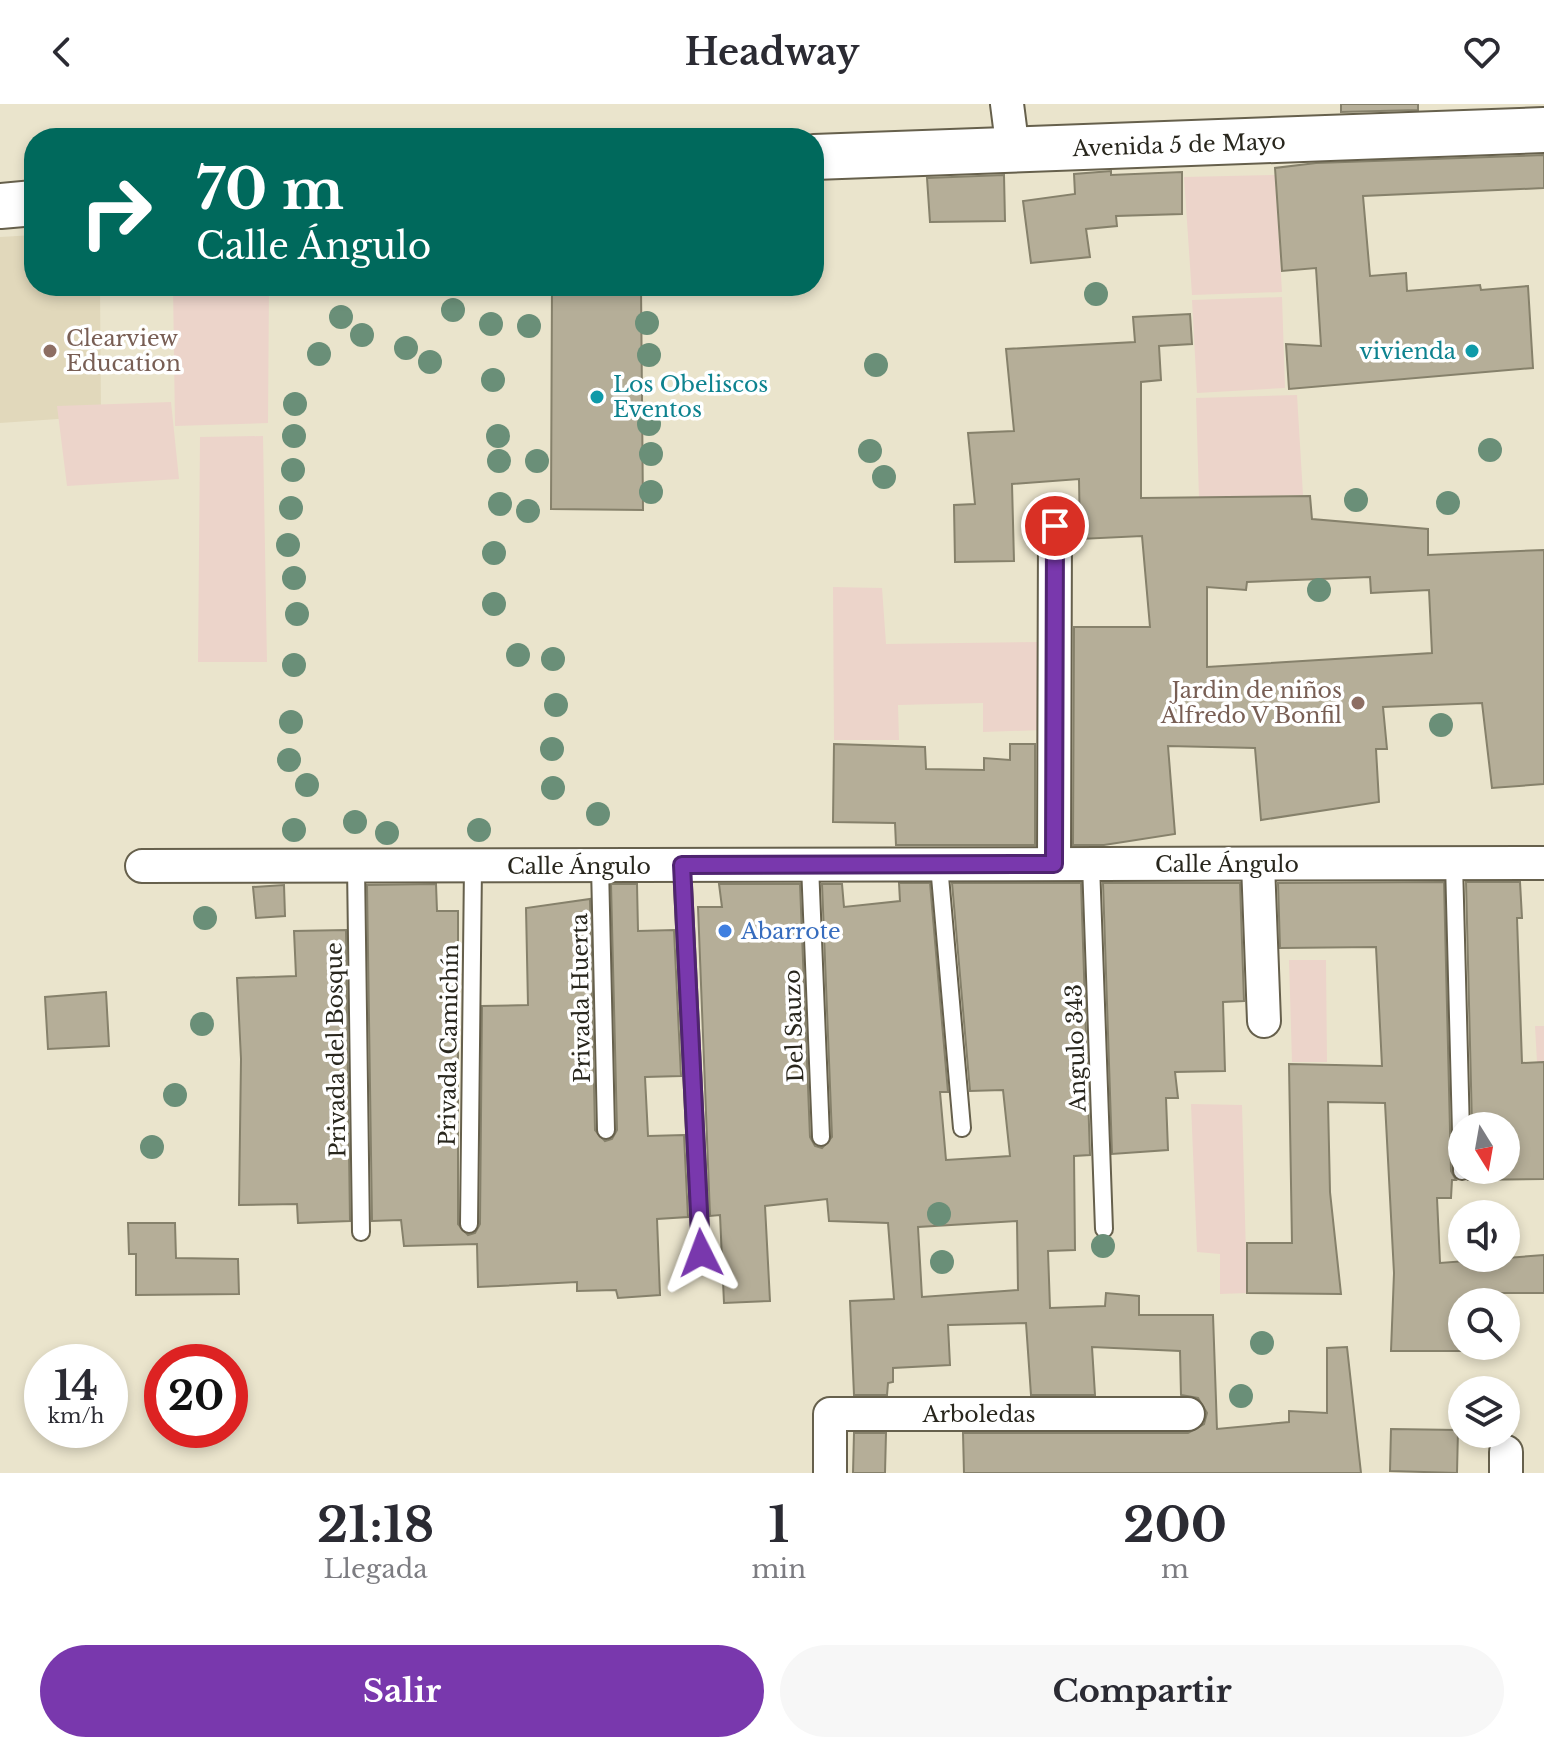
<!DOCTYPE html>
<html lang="es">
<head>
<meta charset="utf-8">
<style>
  body { margin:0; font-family:"Libre Baskerville",serif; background:#f7f7f7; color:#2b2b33; height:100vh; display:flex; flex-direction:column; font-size:30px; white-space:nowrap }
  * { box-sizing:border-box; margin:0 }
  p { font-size:26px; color:#7c7c81 }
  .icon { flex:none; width:44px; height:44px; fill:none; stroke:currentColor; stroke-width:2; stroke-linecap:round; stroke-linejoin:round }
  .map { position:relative; height:1369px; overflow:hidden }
  .sheet { display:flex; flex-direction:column; background:#fff; flex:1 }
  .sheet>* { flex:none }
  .guide { position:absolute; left:24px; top:24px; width:800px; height:168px; border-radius:32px; box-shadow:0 4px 12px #0003; background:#00695c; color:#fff; overflow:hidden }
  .needle { width:52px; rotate:169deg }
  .controls { position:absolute; left:1448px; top:1008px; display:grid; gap:16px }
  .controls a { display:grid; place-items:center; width:72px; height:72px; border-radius:50%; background:#fff; box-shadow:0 4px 12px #0003; font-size:40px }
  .speed { position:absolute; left:24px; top:1240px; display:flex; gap:16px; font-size:40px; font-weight:700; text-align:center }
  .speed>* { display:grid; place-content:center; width:104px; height:104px; border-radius:50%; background:#fff; box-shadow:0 4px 12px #0003; line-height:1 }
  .speed small { font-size:20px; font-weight:400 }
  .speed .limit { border:12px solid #d22; background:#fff; color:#111 }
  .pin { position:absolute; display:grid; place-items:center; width:68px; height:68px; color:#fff; margin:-34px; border:4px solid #fff; border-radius:50%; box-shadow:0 2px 8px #0007 }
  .me { position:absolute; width:88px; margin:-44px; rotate:357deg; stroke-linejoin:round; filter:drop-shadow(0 0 6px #0008) }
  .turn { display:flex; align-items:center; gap:28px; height:168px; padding:0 40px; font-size:36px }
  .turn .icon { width:104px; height:104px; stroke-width:2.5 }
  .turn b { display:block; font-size:56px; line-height:68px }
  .eta { display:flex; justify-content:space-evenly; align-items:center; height:136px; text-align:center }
  .eta b { font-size:48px; font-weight:700; line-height:56px }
  .primary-button { display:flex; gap:16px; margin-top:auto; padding:16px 40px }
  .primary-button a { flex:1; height:92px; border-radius:48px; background:#7938ad; color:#fff; font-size:32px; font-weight:700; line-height:92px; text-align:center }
  .primary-button a+a { background:#f7f7f7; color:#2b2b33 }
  header { display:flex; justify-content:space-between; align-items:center; height:104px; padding:0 40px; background:#fff; font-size:36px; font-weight:700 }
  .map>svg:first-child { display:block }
  .built { fill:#e1d8bb }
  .industrial { fill:#ecd4ca }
  .building { fill:#b5ae98; stroke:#86816b; stroke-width:2; fill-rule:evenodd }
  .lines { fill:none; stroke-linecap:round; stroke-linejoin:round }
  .lane-casing { stroke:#66604c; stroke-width:20 }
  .street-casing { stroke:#66604c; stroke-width:36 }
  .secondary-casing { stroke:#66604c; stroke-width:48 }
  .lane { stroke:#fff; stroke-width:16 }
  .street { stroke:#fff; stroke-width:32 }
  .secondary { stroke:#fff; stroke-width:44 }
  .tree { fill:#6a8f78 }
  .route-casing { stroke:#4f2470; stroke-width:20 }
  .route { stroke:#7938ad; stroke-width:14 }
  .education-dot { fill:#8d6e63; stroke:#fff; stroke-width:3 }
  .culture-dot { fill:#0f9aa8; stroke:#fff; stroke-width:3 }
  .shop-dot { fill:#3f7fe0; stroke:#fff; stroke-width:3 }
  .labels { text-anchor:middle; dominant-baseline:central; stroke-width:7; stroke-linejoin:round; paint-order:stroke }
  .street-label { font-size:22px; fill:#28261d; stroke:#fff }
  .education-label { font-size:22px; fill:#785e54; stroke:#fff; text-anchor:start }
  .culture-label { font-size:22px; fill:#0d838f; stroke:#fff; text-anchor:end }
  .shop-label { font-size:22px; fill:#366cbe; stroke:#fff; text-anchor:start }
</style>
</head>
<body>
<header><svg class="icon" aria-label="back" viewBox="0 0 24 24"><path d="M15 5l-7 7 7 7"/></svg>Headway<svg class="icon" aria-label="heart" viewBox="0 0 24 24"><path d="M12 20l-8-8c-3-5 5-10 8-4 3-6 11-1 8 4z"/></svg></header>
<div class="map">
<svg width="1544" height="1369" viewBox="0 0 1544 1369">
  <rect width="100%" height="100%" fill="#eae4cc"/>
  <polygon class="built" points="34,131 34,182 100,182 101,312 0,319 0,133"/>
  <g class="industrial">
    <polygon points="1275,71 1282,188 1192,191 1184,73"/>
    <polygon points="173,182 269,182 268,319 175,322"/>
    <polygon points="1282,193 1285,284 1197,289 1192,196"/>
    <polygon points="1297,291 1303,391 1199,394 1196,294"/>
    <polygon points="171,298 179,375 67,382 57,302"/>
    <polygon points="263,332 267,558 198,558 200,333"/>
    <polygon points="833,483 882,484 886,540 1042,538 1042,626 983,628 983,599 898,601 899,636 834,636"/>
    <polygon points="1289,856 1326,856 1327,958 1292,958"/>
    <polygon points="1535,922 1544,922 1544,958 1537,958"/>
    <polygon points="1191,1000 1242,1001 1247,1189 1220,1190 1220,1150 1197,1148"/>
  </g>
  <g class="building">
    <polygon points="1341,0 1418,0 1418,6 1341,8"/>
    <polygon points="1544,51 1544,84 1363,92 1370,172 1406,169 1407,187 1480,181 1481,186 1528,182 1533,264 1289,285 1286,240 1321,242 1316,164 1282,167 1275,64 1316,59"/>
    <polygon points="1111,67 1111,71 1182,68 1182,110 1116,112 1117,122 1086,125 1090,153 1031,159 1023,97 1075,90 1074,70"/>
    <polygon points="1004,71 1005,117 930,118 927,74"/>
    <polygon points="552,182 641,182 643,406 551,405"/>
    <path d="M1190 210 1192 240 1159 242 1161 276 1141 278V394L1310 392 1312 415 1428 425V451L1544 446V680L1492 684 1482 599 1383 603 1387 645H1376L1379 698 1261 716 1255 644 1168 642 1175 730 1104 741H1073L1074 523H1150L1142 432 1080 435 1079 375 1012 380 1014 457 955 458 954 401 975 400 968 329 1014 327 1006 245 1135 238 1133 213ZM1370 473 1371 489 1429 486 1432 549 1207 563V483L1246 486 1247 478Z"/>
    <polygon points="834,640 925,643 926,665 984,666 984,654 1010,656 1010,640 1035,640 1035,741 896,741 895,719 833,718"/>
    <polygon points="1444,778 1451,1067 1456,1076 1452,1076 1451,1094 1437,1094 1440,1159 1544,1151 1544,1189 1490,1189 1490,1198 1462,1198 1462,1242 1489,1242 1489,1247 1391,1247 1394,1169 1385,999 1328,998 1330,1088 1341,1190 1247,1189 1247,1139 1292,1139 1289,960 1382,962 1376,843 1280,844 1278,779"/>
    <polygon points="1466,778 1520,778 1522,814 1517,814 1522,959 1544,958 1544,1075 1468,1076 1473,1066 1506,1066 1506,1022 1472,1022"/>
    <path d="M899 779H930L948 988H940L946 1056 1010 1052 1003 986 970 987 952 779H1081L1090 1051 1074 1052 1075 1146 1048 1147 1050 1204 1105 1202 1106 1189 1139 1192V1211H1213L1217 1325 1289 1318V1307L1327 1309V1244L1347 1243 1361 1369H964L963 1329H1188L1204 1320 1207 1309 1198 1294 1181 1291 1180 1247 1092 1243 1095 1291H1031L1026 1219 948 1221 950 1261 893 1264V1278L888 1279 887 1291H854L850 1197 894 1195 888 1119 829 1117 827 1095 765 1102 770 1197 724 1199 720 1111 710 1112 698 803H722L719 780H800L810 1033 815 1042 822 1044 832 1033 822 780H842L844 803 900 797ZM1017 1117 1018 1186 922 1193 918 1123Z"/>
    <polygon points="1103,779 1240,779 1244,897 1223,898 1225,967 1175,968 1178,994 1166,994 1168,1046 1112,1050"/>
    <polygon points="436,780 437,807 458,807 458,1120 468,1131 475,1129 480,1120 482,902 528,901 526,804 590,795 595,1026 605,1037 612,1035 617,1026 611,780 637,780 638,827 674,826 681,972 645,973 648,1032 684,1031 688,1113 657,1115 660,1191 618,1194 616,1186 577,1187 577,1178 478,1183 477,1140 404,1142 401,1116 372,1117 367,781"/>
    <polygon points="284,781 285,812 256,814 253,783"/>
    <polygon points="346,826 350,1117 298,1119 297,1100 239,1101 241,955 237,874 296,872 294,827"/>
    <polygon points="106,888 109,942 48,945 45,893"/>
    <polygon points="128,1119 175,1119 176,1154 238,1155 239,1190 136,1191 136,1150 129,1150"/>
    <polygon points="1391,1325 1458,1326 1457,1369 1390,1367"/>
    <polygon points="854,1329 886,1329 885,1369 853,1369"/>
  </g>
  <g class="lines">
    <g class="lane-casing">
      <g id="lane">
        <polyline points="1454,759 1462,1067"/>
        <polyline points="1091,760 1104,1125"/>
        <polyline points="682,761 701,1149"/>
        <polyline points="810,761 821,1033"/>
        <polyline points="939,761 962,1024"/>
        <polyline points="356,762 361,1128"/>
        <polyline points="600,762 606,1026"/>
        <polyline points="469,1120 473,762"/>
      </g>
    </g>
    <g class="street-casing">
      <g id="street">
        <polyline points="1007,0 1013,47"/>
        <polyline points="1054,760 1055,422"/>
        <polyline points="1258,760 1264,917"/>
        <polyline points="142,762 1544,759"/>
        <polyline points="830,1369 830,1310 1188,1310"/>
        <polyline points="1506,1369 1506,1348"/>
      </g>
    </g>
    <g class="secondary-casing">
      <g id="secondary">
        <polyline points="814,53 1544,26"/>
        <polyline points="0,102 34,99"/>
      </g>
    </g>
    <use href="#lane" class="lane"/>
    <use href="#street" class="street"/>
    <use href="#secondary" class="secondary"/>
  </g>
  <g class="tree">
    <circle cx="1096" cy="190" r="12"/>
    <circle cx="453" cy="206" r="12"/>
    <circle cx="341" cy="213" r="12"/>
    <circle cx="647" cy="219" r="12"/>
    <circle cx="491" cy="220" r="12"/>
    <circle cx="529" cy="222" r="12"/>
    <circle cx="362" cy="231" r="12"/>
    <circle cx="406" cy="244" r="12"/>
    <circle cx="319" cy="250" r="12"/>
    <circle cx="649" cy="251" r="12"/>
    <circle cx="430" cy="258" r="12"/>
    <circle cx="876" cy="261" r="12"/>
    <circle cx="493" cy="276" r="12"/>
    <circle cx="295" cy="300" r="12"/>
    <circle cx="649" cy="320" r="12"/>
    <circle cx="294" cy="332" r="12"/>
    <circle cx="498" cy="332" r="12"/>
    <circle cx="1490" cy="346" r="12"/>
    <circle cx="870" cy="347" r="12"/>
    <circle cx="651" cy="350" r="12"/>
    <circle cx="499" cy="357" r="12"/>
    <circle cx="537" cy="357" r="12"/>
    <circle cx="293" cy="366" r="12"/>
    <circle cx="884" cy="373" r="12"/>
    <circle cx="651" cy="388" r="12"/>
    <circle cx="1356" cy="396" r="12"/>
    <circle cx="1448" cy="399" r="12"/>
    <circle cx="500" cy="400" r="12"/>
    <circle cx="291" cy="404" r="12"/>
    <circle cx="528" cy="407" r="12"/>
    <circle cx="288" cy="441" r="12"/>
    <circle cx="494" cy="449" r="12"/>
    <circle cx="294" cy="474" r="12"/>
    <circle cx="1319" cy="486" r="12"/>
    <circle cx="494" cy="500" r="12"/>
    <circle cx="297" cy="510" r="12"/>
    <circle cx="518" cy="551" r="12"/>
    <circle cx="553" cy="555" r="12"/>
    <circle cx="294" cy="561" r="12"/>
    <circle cx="556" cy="601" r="12"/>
    <circle cx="291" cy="618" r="12"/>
    <circle cx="1441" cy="621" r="12"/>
    <circle cx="552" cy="645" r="12"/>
    <circle cx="289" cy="656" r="12"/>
    <circle cx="307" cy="681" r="12"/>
    <circle cx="553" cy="684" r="12"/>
    <circle cx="598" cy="710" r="12"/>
    <circle cx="355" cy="718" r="12"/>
    <circle cx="294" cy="726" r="12"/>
    <circle cx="479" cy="726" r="12"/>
    <circle cx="387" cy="729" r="12"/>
    <circle cx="205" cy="814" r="12"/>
    <circle cx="202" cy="920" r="12"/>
    <circle cx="175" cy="991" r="12"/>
    <circle cx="152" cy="1043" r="12"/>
    <circle cx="939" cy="1110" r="12"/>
    <circle cx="1103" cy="1142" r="12"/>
    <circle cx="942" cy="1158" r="12"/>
    <circle cx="1262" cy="1239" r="12"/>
    <circle cx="1241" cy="1292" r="12"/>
  </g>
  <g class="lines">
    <g class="route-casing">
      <polyline id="route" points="701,1149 682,761 1054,760 1055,422"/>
    </g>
    <use href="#route" class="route"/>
  </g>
  <g class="education-dot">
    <circle cx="50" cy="247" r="8"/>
    <circle cx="1358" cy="599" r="8"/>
  </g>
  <g class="culture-dot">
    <circle cx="1472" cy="247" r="8"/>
    <circle cx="597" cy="293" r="8"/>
  </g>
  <circle class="shop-dot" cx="725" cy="827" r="8"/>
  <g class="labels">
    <g class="street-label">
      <text transform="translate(1179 41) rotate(-2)">Avenida 5 de Mayo</text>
      <text x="1227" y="760">Calle Ángulo</text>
      <text x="579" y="762">Calle Ángulo</text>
      <text transform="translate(581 894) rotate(-91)">Privada Huerta</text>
      <text transform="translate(794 922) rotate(-92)">Del Sauzo</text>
      <text transform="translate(449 941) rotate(-89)">Privada Camichín</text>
      <text transform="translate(1076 944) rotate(-92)">Angulo 343</text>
      <text transform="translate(336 946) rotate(-91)">Privada del Bosque</text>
      <text x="979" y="1310">Arboledas</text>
    </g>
    <g class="education-label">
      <text x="66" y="234">Clearview<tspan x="66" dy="25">Education</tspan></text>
      <text x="1342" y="586" text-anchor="end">Jardin de niños<tspan x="1342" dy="25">Alfredo V Bonfil</tspan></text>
    </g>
    <g class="culture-label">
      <text x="1456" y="247">vivienda</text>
      <text x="613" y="280" text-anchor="start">Los Obeliscos<tspan x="613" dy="25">Eventos</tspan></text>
    </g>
    <g class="shop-label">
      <text x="741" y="827">Abarrote</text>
    </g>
  </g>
</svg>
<div class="controls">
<a><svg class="needle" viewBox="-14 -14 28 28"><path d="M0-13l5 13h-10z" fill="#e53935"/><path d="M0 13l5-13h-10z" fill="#7c7c81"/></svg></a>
<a><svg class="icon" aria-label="sound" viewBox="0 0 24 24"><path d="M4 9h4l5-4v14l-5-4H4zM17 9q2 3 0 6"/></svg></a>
<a><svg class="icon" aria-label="search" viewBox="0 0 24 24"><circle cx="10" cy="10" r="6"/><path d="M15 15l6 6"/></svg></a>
<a><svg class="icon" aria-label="layers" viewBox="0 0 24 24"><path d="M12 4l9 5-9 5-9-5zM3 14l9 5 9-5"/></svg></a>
</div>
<div class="speed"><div>14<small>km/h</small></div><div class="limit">20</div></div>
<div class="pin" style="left:1055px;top:422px;background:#d93025"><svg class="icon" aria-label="arrive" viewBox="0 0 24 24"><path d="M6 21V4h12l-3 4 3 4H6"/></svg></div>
<svg class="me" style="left:701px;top:1149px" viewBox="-20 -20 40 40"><path d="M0-17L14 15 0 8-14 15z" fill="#7938ad" stroke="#fff" stroke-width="4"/></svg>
<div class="guide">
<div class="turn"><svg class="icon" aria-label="right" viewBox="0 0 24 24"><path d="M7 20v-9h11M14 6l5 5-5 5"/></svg><div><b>70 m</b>Calle Ángulo</div></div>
</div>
</div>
<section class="sheet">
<div class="eta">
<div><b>21:18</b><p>Llegada</p></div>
<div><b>1</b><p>min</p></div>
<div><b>200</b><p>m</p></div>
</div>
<div class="primary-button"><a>Salir</a><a>Compartir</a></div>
</section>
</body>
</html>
